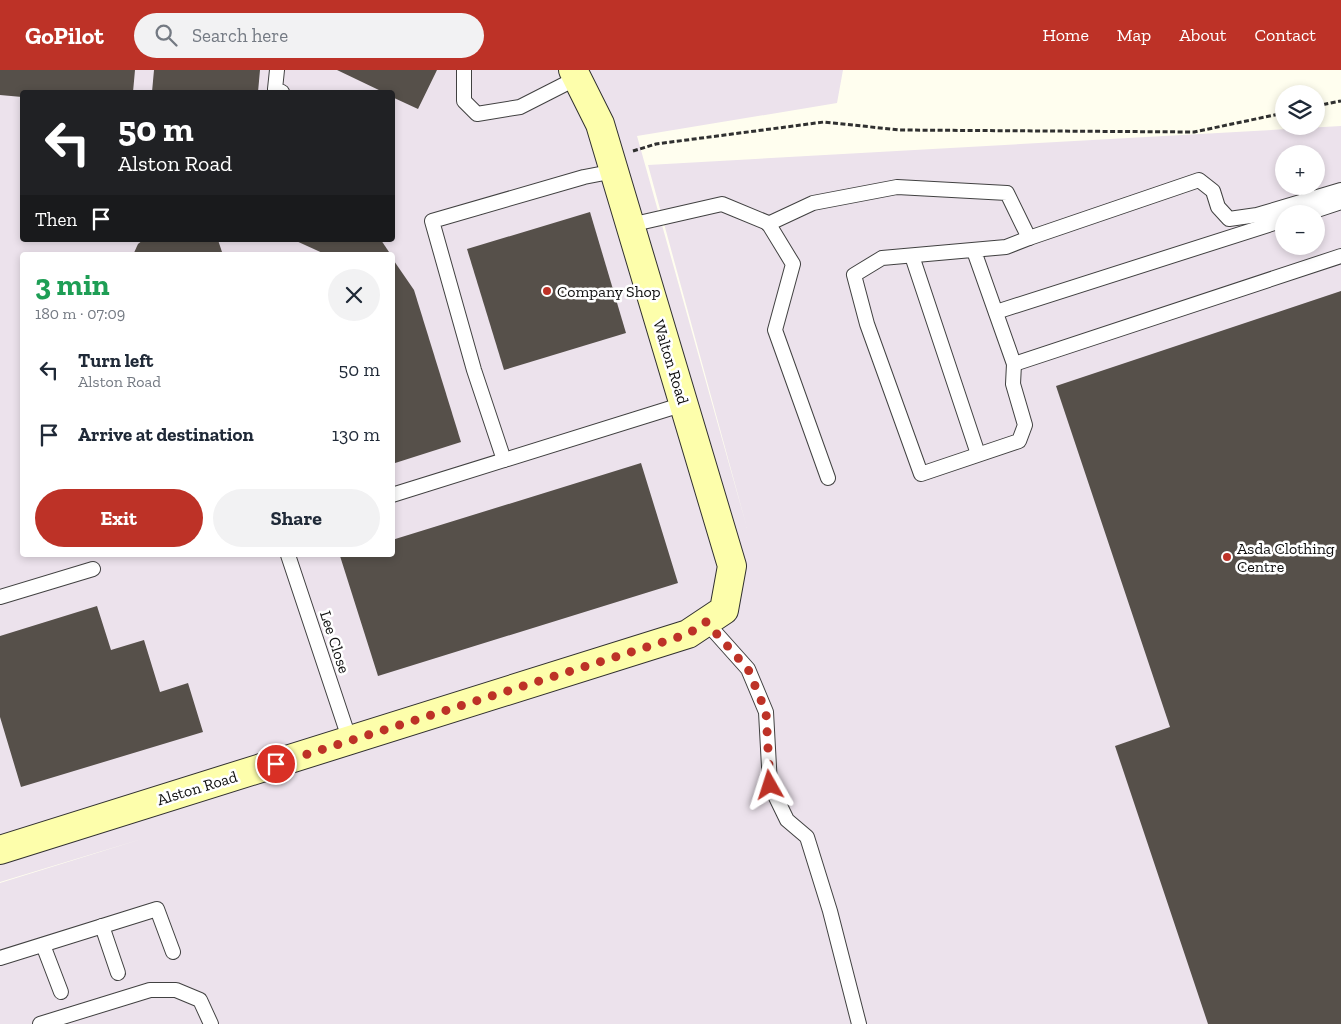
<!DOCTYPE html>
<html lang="en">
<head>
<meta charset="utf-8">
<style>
  body { margin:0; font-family:"Zilla Slab",serif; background:#f2f2f3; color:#1f2937; height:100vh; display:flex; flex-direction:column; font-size:19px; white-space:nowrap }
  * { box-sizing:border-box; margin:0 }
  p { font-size:16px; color:#747a83 }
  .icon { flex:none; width:28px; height:28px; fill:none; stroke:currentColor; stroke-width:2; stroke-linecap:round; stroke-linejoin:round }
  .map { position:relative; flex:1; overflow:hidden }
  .details { position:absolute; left:20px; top:182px; width:375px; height:305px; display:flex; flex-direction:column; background:#fff; border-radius:5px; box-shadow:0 2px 8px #0003 }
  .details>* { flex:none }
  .hud { position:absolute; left:20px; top:20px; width:375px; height:152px; border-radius:5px; box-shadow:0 2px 8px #0003; background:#202124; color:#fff; overflow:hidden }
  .controls { position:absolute; left:1275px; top:15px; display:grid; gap:10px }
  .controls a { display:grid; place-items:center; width:50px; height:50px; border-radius:50%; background:#fff; box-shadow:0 2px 8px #0003; font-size:25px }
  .pin { position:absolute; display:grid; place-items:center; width:42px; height:42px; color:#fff; margin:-21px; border:2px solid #fff; border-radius:50%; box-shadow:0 1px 5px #0007 }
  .me { position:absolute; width:55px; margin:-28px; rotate:354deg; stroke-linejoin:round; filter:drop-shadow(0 0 4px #0008) }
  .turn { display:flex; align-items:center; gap:18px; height:105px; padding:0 15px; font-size:22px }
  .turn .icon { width:65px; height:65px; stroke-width:2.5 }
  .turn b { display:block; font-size:35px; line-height:42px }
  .then { display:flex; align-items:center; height:48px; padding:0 15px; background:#0003; gap:10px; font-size:19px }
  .round { display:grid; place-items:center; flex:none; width:52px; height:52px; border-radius:26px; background:#f2f2f3 }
  .summary { display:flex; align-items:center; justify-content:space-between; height:85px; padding:0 15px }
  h1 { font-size:30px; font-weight:800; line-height:38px; color:#1e9e55 }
  .button { display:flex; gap:10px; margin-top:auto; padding:10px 15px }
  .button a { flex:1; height:58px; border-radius:30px; background:#bd3227; color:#fff; font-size:20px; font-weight:800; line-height:58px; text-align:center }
  .button a+a { background:#f2f2f3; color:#1f2937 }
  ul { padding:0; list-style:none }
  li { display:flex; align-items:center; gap:15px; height:65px; padding:0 15px }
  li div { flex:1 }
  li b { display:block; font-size:19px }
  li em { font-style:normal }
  header { display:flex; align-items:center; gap:30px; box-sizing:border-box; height:70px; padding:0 25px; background:#bd3227; color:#fff }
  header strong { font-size:24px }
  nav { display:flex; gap:28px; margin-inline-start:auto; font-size:18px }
  .search { width:350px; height:45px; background:#f2f2f3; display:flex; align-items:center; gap:12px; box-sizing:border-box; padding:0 18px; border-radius:28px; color:#747a83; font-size:19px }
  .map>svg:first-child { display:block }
  .industrial { fill:#ece2ec; fill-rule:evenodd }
  .building { fill:#56504a }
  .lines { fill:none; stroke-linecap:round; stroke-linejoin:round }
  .lane-casing { stroke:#414141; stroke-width:16 }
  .secondary-casing { stroke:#303030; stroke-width:30 }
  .path { stroke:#303030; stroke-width:3; stroke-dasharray:5 2.5; stroke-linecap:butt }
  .lane { stroke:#fff; stroke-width:14 }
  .secondary { stroke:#fdfeab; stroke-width:28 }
  .route { stroke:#bd3227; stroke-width:9; stroke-dasharray:0 16.2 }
  .poi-dot { fill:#bd3227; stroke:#fff; stroke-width:2 }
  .labels { text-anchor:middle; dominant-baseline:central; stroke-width:5; stroke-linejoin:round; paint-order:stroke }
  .poi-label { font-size:16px; fill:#0e0e0e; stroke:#fff; text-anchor:start }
  .street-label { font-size:16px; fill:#0e0e0e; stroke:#fff }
</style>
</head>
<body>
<header>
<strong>GoPilot</strong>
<div class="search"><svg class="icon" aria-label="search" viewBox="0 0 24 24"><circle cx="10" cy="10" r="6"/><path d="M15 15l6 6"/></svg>Search here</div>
<nav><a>Home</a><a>Map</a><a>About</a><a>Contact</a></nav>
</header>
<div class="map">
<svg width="1341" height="954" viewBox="0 0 1341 954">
  <rect width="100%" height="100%" fill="#fffeef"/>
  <path class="industrial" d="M0 0H843L837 33 637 66 747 458 648 95 1341 56V954H0V813L145 768 0 812ZM22 22H392V170H22ZM1284 84H1316V116H1284ZM1284 144H1316V176H1284ZM22 185H392V485H22Z"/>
  <g class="building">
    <polygon points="0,0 135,0 133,22 22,22 22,27 0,25"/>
    <polygon points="154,0 260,0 258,22 152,22"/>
    <polygon points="337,0 437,0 418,39 392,27 392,22 383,22"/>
    <polygon points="590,142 626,263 504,300 467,179"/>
    <polygon points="143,170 218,170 222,182 218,185 133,185 138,174"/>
    <polygon points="294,170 381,170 391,185 327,185"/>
    <polygon points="392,188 414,220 461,372 392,394"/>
    <polygon points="1341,221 1341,954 1208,954 1115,676 1170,657 1056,316"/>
    <polygon points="641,393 678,513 378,606 340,486 392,485 392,470"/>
    <polygon points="97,536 111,580 144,570 160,622 188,613 203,662 21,717 0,647 0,566"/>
  </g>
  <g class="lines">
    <g class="lane-casing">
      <g id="lane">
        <polyline points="277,0 275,19 282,22"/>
        <polyline points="464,0 464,31 477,44 520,37 577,8"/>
        <polyline points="1305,144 1341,132"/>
        <polyline points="768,154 813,133 897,117 1007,123 1029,168"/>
        <polyline points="630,155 722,134 768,153 793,194 775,260 828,408"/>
        <polyline points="974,181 1014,294 1013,314 1025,355 1019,371 921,404 867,254 854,205 882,188 1006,177 1029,168 1199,110 1213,121 1218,137 1229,149 1257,145 1341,120"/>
        <polyline points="912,186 978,384"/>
        <polyline points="996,242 1284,150"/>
        <polyline points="1014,294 1341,186"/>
        <polyline points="504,390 474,300 432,151 584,107 615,101"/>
        <polyline points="392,425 684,334"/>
        <polyline points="288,485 350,671"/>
        <polyline points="0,527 93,499"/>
        <polyline points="706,552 748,599 766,642 770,715 787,750 807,767 830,841 859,954"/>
        <polyline points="102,856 118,903"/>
        <polyline points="43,875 61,922"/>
        <polyline points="0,888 157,839 173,882"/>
        <polyline points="40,954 150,920 176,920 200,930 211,954"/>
      </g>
    </g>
    <g class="secondary-casing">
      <polyline id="secondary" points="0,780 688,564 724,540 732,496 600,54 573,0"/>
    </g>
    <g class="path">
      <polyline points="1316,36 1341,31"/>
      <polyline points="633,81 656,74 824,52 900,60 1194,62 1284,43"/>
    </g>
    <use href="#lane" class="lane"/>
    <use href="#secondary" class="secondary"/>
  </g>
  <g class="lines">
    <polyline class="route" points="276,694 688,564 706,552 748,599 766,642 770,715"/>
  </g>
  <g class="poi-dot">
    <circle cx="547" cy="221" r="5"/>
    <circle cx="1227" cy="487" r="5"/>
  </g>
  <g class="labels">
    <g class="poi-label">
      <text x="557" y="221">Company Shop</text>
      <text x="1237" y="478">Asda Clothing<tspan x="1237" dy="18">Centre</tspan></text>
    </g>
    <g class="street-label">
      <text transform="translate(671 292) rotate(73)">Walton Road</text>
      <text transform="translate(335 572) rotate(72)">Lee Close</text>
      <text transform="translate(197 718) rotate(-17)">Alston Road</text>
    </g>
  </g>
</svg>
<div class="controls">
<a><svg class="icon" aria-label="layers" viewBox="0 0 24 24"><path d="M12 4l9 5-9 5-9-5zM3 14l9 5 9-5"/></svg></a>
<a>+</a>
<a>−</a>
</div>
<div class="pin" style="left:276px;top:694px;background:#d93025"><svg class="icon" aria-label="arrive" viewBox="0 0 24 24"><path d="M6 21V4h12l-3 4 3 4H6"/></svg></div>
<svg class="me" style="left:770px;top:715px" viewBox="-20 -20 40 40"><path d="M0-17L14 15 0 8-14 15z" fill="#bd3227" stroke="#fff" stroke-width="4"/></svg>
<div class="hud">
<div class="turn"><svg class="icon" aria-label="left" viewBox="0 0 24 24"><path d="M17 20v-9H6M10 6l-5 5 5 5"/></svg><div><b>50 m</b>Alston Road</div></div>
<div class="then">Then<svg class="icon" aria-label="arrive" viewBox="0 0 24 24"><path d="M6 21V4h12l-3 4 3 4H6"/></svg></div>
</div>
<section class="details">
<div class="summary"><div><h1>3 min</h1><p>180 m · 07:09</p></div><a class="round"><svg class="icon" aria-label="close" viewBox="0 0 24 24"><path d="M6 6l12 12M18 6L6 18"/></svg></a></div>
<ul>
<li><svg class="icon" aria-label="left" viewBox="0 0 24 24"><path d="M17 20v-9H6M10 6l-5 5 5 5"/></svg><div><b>Turn left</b><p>Alston Road</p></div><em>50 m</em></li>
<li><svg class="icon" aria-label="arrive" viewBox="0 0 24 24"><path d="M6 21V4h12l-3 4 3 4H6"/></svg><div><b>Arrive at destination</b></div><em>130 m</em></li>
</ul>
<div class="button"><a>Exit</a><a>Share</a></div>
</section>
</div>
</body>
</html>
